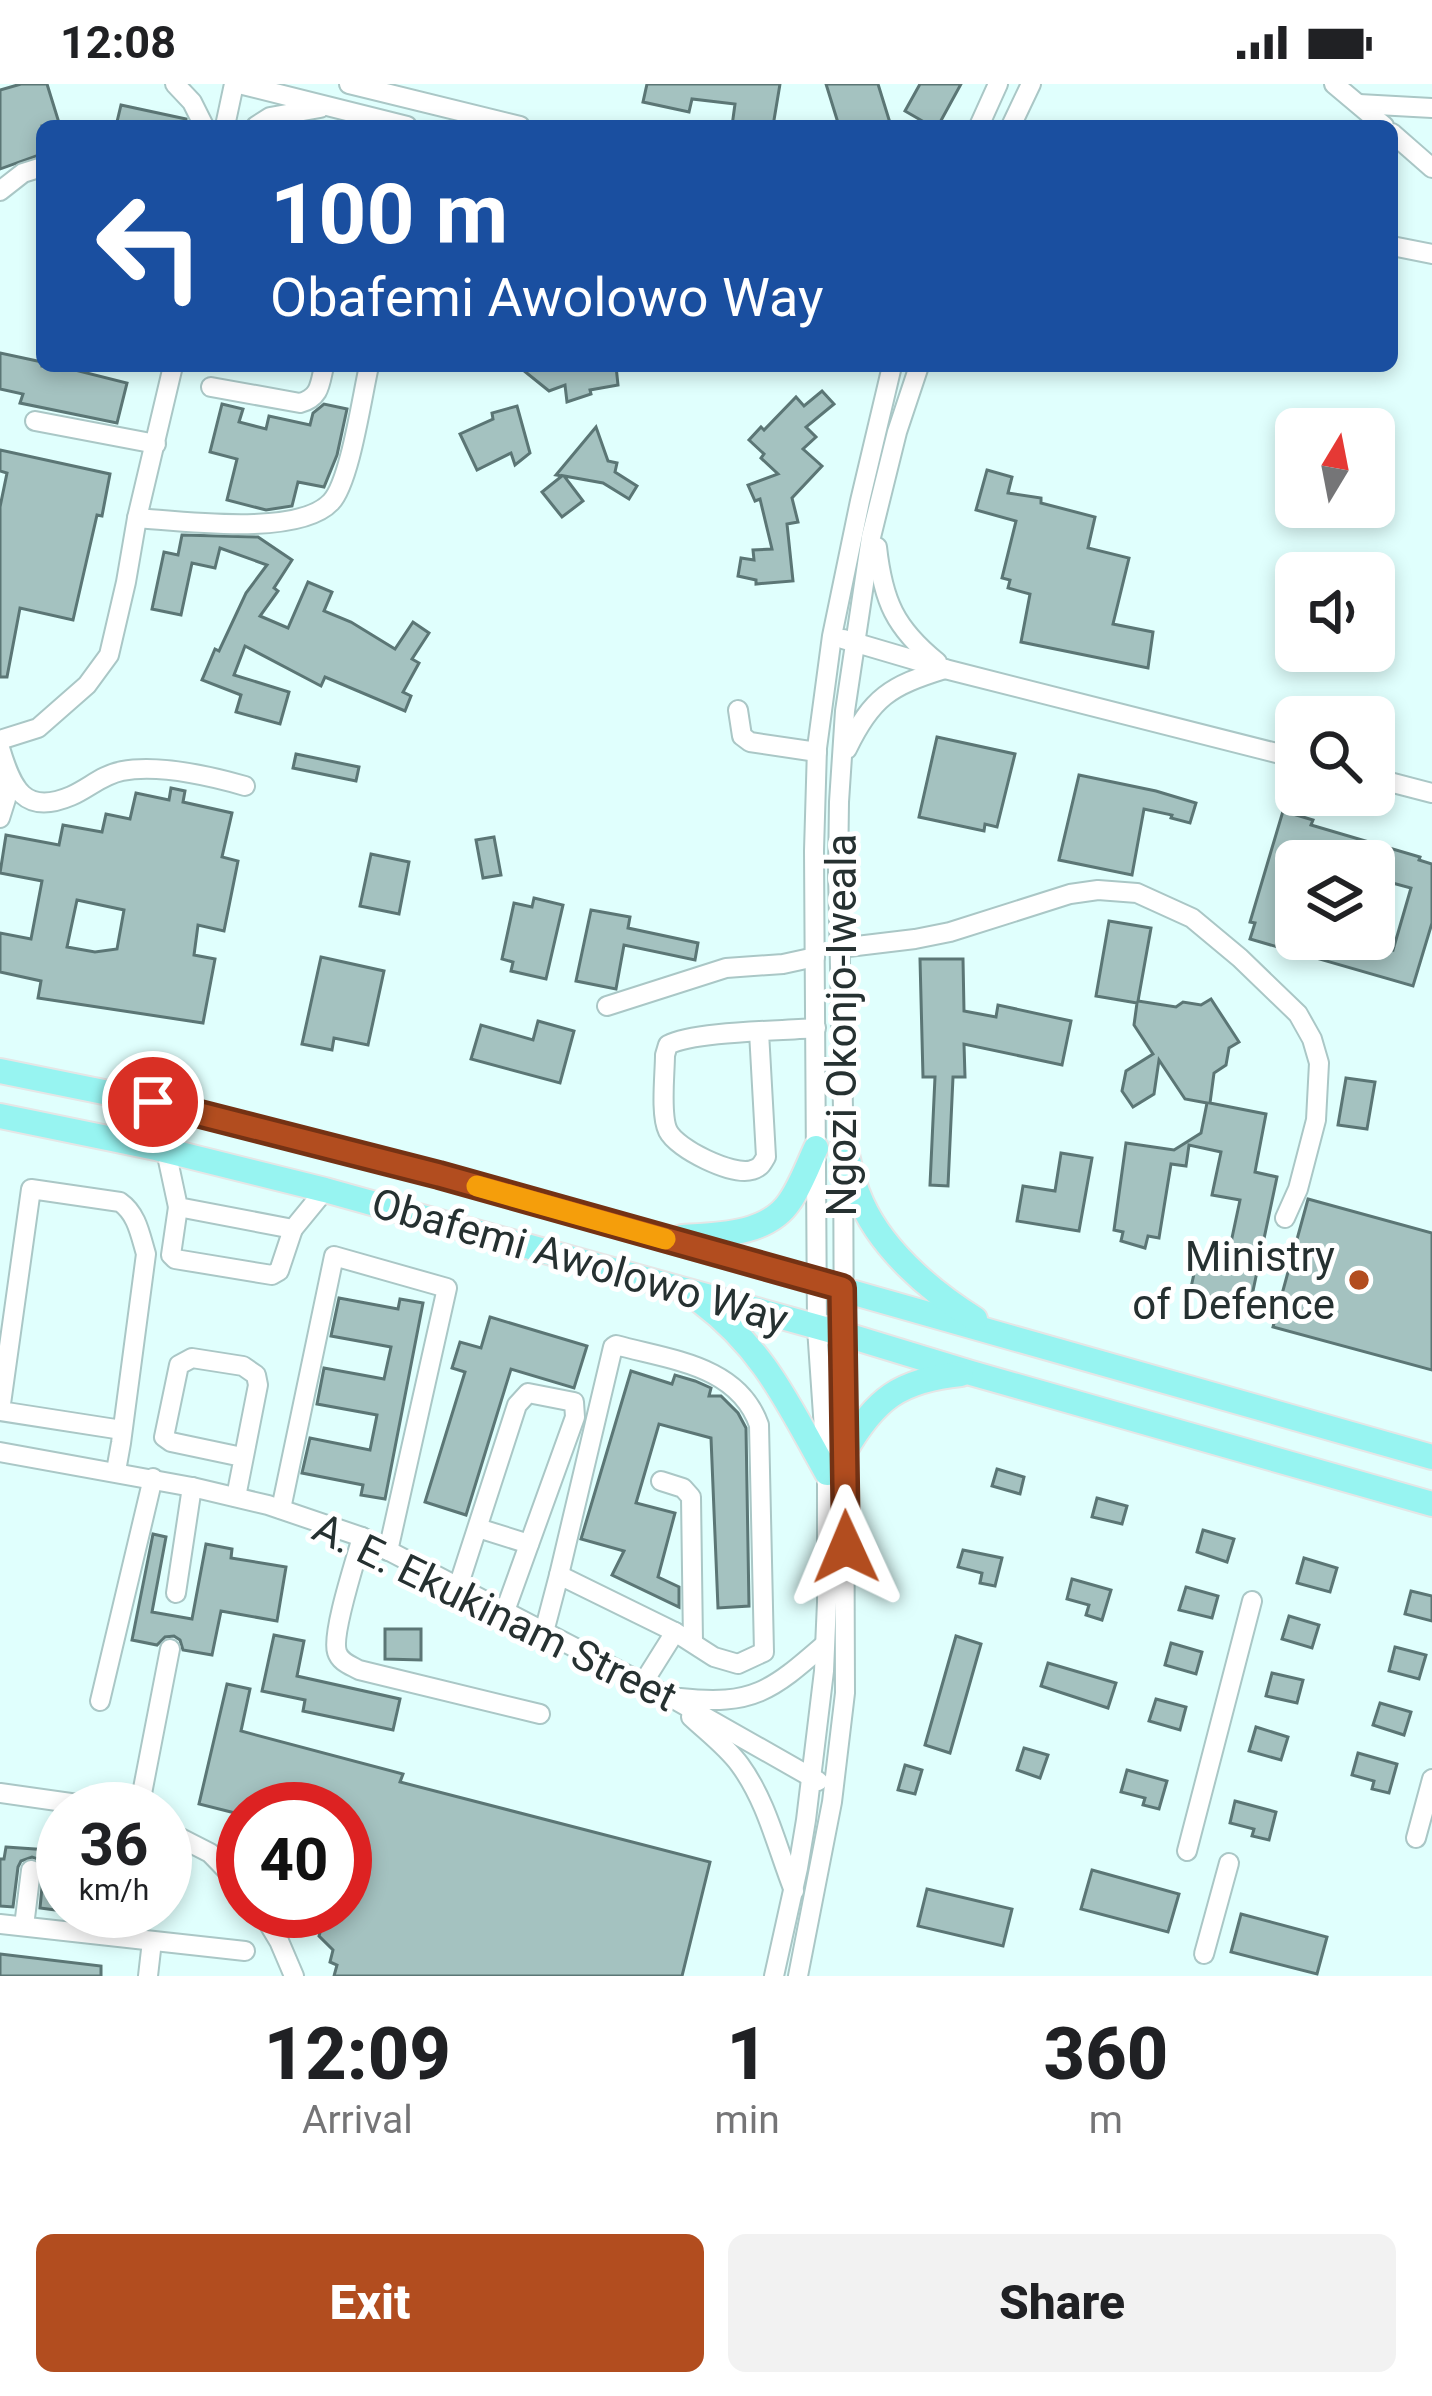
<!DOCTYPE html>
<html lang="en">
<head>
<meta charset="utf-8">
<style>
  body { margin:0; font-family:Roboto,sans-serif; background:#f2f2f2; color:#202124; height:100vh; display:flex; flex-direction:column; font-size:45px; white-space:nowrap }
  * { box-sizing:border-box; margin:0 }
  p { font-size:39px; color:#757577 }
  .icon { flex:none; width:66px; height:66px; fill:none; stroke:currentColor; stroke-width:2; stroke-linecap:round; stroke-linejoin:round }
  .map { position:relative; height:1892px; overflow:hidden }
  .panel { display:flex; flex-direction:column; background:#fff; flex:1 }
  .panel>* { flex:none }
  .banner { position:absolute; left:36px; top:36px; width:1362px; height:252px; border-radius:18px; box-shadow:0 6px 18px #0003; background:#1a4fa0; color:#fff; overflow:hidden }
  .needle { width:78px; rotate:10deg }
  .controls { position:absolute; left:1275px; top:324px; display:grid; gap:24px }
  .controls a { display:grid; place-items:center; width:120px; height:120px; border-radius:18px; background:#fff; box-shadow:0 6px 18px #0003; font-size:60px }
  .speed { position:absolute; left:36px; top:1698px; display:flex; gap:24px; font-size:60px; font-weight:700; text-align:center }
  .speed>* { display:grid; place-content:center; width:156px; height:156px; border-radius:50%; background:#fff; box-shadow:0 6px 18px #0003; line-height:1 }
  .speed small { font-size:30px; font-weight:400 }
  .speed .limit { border:18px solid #d22; background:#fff; color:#111 }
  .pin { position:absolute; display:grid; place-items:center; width:102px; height:102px; color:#fff; margin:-51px; border:6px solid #fff; border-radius:50%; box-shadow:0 3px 12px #0007 }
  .me { position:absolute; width:132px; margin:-66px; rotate:359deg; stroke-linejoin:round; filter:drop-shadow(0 0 9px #0008) }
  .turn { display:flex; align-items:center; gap:42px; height:252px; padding:0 36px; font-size:54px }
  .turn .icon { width:156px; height:156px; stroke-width:2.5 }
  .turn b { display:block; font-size:84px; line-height:102px }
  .eta { display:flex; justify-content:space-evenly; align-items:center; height:204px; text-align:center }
  .eta b { font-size:72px; font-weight:800; line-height:84px }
  .action { display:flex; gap:24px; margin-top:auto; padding:24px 36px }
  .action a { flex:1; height:138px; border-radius:18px; background:#b24d1f; color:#fff; font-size:48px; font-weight:800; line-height:138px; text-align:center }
  .action a+a { background:#f2f2f2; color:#202124 }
  .status { display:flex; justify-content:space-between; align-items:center; height:84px; padding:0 60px; background:#fff; direction:ltr }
  .status svg { height:33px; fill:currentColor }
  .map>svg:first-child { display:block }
  .building { fill:#a4c2c0; stroke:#5b7675; stroke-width:3; fill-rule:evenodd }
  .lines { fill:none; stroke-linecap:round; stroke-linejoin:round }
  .minor-casing { stroke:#aac7c6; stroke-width:22 }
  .major-casing { stroke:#e5e6e6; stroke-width:28 }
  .minor { stroke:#fff; stroke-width:18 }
  .major { stroke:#97f4f1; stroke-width:24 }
  .route-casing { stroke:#743214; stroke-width:30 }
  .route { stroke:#b24d1f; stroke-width:21 }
  .slow { stroke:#f59e0b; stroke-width:21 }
  .poi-dot { fill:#b24d1f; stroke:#fff; stroke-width:4.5 }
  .labels { text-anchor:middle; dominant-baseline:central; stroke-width:10; stroke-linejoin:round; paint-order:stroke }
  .street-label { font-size:42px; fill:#263131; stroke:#fff }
  .poi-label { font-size:42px; fill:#263131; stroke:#fff; text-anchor:end }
</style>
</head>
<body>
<div class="status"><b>12:08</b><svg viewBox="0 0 49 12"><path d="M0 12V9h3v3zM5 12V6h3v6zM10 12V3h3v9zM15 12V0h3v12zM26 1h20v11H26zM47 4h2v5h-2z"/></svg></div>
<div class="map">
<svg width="1432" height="1892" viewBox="0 0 1432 1892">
  <rect width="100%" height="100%" fill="#e0fffd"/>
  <g class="building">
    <polygon points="21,0 47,0 60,42 42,42 42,70 0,85 0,6"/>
    <polygon points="647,0 780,0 773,42 732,42 735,20 692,15 689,28 643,18"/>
    <polygon points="826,0 878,0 891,42 839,42"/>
    <polygon points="920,0 961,0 938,42 931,42 905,27"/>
    <polygon points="121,21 186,35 186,42 116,42"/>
    <polygon points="0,269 42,278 42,282 59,282 127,299 117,339 20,319 23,310 0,305"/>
    <polygon points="518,282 616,282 618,301 590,306 591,310 567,318 565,301 549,307"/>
    <polygon points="822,307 834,320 806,343 816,353 803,365 822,382 792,414 798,438 787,440 793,497 756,500 756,496 738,492 741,474 754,476 753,466 772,465 760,415 755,417 748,401 778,390 761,374 764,370 749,356 761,343 764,346 796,313 804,322"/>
    <polygon points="222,320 243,325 239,338 266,345 269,332 310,341 313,329 324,320 347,325 337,371 324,403 298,398 292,422 266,426 227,416 237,375 210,368"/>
    <polygon points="517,322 530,369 515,381 511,369 477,386 460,350 493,335 492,329"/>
    <polygon points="596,343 608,377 617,379 615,388 637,402 629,415 603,399 564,392 583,417 562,433 542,408 562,392 556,391"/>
    <polygon points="0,366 110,390 102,432 97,431 73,536 20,524 7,593 0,593 0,423 7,389 0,387"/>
    <polygon points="987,386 1012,393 1008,409 1041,414 1041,419 1095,433 1088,464 1129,474 1113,540 1153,548 1148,584 1021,558 1030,510 1008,504 1010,496 1002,494 1016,437 976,426"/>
    <polygon points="182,451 258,453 292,476 274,504 278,507 260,532 288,544 308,498 332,508 324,527 351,538 395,565 413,538 429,549 412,575 419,579 403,608 411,612 405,627 325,593 321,602 245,562 234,591 289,608 280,640 236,628 241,611 202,596 215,565 219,567 246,509 267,481 220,464 215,484 192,479 181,531 152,525 164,468 178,471"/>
    <polygon points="937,653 1015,670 997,743 985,740 984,747 919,733"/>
    <polygon points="296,670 359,683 356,697 293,684"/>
    <polygon points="1079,691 1156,707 1196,719 1190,739 1171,734 1172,731 1144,725 1132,791 1059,776"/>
    <path d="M171 704 185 707 183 718 232 729 222 773 238 777 224 847 198 841 194 871 215 875 203 939 38 914 41 897 0 888V849L31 855 42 797 0 789 6 751 59 761 63 741 102 748 106 730 130 735 136 709 169 716ZM77 816 124 826 117 865 95 868 67 863Z"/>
    <path d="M1283 727 1313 736 1311 741 1420 773 1419 776 1432 780V839L1413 902 1250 855 1255 839 1250 838ZM1304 771 1327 777H1374V794L1411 804 1393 866 1357 855H1296V837L1286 834 1296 798V777H1302Z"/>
    <polygon points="494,753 501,791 483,794 476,756"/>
    <polygon points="371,770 409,778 399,830 360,822"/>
    <polygon points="534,814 563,821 546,895 511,887 513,878 502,875 514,819 532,823"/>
    <polygon points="591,826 630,833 628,844 698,859 695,876 624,861 616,905 576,897"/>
    <polygon points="1109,837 1151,844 1138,917 1176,923 1183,918 1201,921 1211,915 1239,958 1229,964 1226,981 1214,989 1210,1019 1266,1030 1255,1088 1277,1093 1250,1221 1190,1208 1197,1176 1226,1182 1240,1116 1212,1111 1221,1068 1189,1061 1186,1082 1171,1080 1159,1154 1148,1152 1145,1164 1121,1157 1123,1148 1114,1146 1126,1059 1174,1066 1201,1049 1207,1019 1185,1015 1159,976 1154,1010 1133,1023 1122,1007 1126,987 1153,970 1134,941 1137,919 1096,912"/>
    <polygon points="321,873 384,887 368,961 334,954 332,966 302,960"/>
    <polygon points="920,875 963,875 964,927 996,933 998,921 1071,937 1062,981 964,960 965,993 953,993 948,1102 930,1101 935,993 923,993"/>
    <polygon points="538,937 574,947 560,999 471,975 481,941 533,956"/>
    <polygon points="1346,994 1375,998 1367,1045 1338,1041"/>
    <polygon points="1061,1069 1092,1074 1079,1147 1017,1137 1023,1102 1055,1107"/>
    <polygon points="1308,1115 1432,1149 1432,1286 1273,1243"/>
    <polygon points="339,1214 398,1225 400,1215 423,1219 385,1415 361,1411 363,1401 302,1389 310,1354 370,1366 377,1331 317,1320 324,1284 384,1295 391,1263 331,1252"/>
    <polygon points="490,1233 587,1262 574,1304 511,1285 466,1431 425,1418 465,1288 452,1284 460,1258 481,1264"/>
    <polygon points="631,1287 672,1300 675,1291 695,1297 711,1304 709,1312 721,1312 738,1329 746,1344 749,1522 718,1524 711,1354 659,1340 636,1419 675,1429 658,1493 679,1503 679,1523 612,1491 624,1467 581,1455"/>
    <polygon points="997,1385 1024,1393 1020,1410 992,1402"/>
    <polygon points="1097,1414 1127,1422 1122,1440 1092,1433"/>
    <polygon points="1203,1446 1234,1455 1227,1478 1197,1468"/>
    <polygon points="153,1450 166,1453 152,1528 192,1535 206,1460 232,1465 231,1474 286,1483 277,1537 221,1527 212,1571 183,1566 180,1556 174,1552 165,1553 157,1561 132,1556"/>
    <polygon points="963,1466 1002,1474 995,1502 980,1499 982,1489 958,1483"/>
    <polygon points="1304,1474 1337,1484 1330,1508 1297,1499"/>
    <polygon points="1072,1495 1111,1506 1102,1536 1086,1531 1089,1521 1067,1515"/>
    <polygon points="1186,1503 1218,1512 1212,1534 1179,1526"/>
    <polygon points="1411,1507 1432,1512 1432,1537 1405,1530"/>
    <polygon points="1289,1532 1319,1541 1312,1564 1282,1555"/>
    <polygon points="385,1545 421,1545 421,1576 385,1575"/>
    <polygon points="274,1551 304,1557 297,1592 400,1615 393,1646 303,1627 305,1616 262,1607"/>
    <polygon points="956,1552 981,1560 950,1669 925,1661"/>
    <polygon points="1171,1559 1202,1568 1196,1590 1165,1581"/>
    <polygon points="1395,1563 1426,1571 1419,1595 1389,1587"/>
    <polygon points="1048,1579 1116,1599 1108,1624 1041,1602"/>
    <polygon points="1272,1589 1303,1596 1297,1619 1266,1612"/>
    <polygon points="227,1600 250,1605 241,1647 403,1690 400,1698 710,1778 682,1892 334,1892 337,1881 330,1878 333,1866 319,1852 326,1827 345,1827 345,1725 243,1725 243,1731 199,1720"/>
    <polygon points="1156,1615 1186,1623 1180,1646 1149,1637"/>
    <polygon points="1380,1619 1411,1628 1404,1651 1373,1641"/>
    <polygon points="1256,1643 1288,1653 1281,1676 1249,1667"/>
    <polygon points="1024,1664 1048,1671 1040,1694 1017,1686"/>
    <polygon points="1358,1669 1397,1680 1389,1709 1372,1705 1374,1697 1352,1691"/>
    <polygon points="905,1681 922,1686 915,1710 898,1706"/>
    <polygon points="1127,1686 1167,1697 1159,1725 1143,1721 1145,1714 1121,1708"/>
    <polygon points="1235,1717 1276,1728 1269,1756 1252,1752 1254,1745 1230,1739"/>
    <polygon points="6,1763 63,1767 63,1827 40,1824 44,1782 38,1775 32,1773 21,1777 18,1783 13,1823 0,1822 0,1775 4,1775"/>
    <polygon points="1092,1786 1179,1810 1168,1848 1081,1825"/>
    <polygon points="927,1805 1012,1825 1003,1862 918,1842"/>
    <polygon points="1241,1830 1327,1853 1317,1890 1231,1868"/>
    <polygon points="0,1870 101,1882 101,1892 0,1892"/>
  </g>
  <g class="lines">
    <g class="minor-casing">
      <g id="minor">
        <polyline points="175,0 192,18 204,42"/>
        <polyline points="239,0 407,42"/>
        <polyline points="349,0 520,42"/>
        <polyline points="1334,0 1384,42"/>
        <polyline points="1359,20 1432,24"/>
        <polyline points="225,42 234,0"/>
        <polyline points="256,42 270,33 320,24"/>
        <polyline points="979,42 998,0"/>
        <polyline points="1011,42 1031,0"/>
        <polyline points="1392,49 1432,84"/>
        <polyline points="0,107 23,89 42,83"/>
        <polyline points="1392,162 1432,170"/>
        <path d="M211 303 300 319C320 314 320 300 324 282"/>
        <polyline points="35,337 156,360"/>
        <path d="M137 434C182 437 298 453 331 418 350 398 362 312 369 282"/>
        <path d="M877 463C883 517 895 544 937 578"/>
        <polyline points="843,555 945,585 1296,674"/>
        <polyline points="738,626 742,652 750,658 817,668"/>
        <polyline points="0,656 38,644 87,601 109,571 126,498 137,434 173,282"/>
        <path d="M0 664C12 704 24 732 71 712 89 704 102 691 122 687 158 680 210 692 245 702"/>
        <path d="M847 665C872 613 890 602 945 585"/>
        <polyline points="1374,694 1432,709"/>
        <polyline points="0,734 6,715 9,691"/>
        <polyline points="840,864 915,855 950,848 1070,810 1098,806 1137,809 1192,834 1240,874 1298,930 1312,955 1319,979 1316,1036 1298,1105 1285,1134"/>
        <polyline points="607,922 726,884 783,880 815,873"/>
        <path d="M759 948 766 1073C761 1081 761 1083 752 1086 732 1092 677 1065 668 1047 660 1031 665 990 665 971L668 961C694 947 782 947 816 944"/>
        <polyline points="166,1067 178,1123 293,1145 325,1106"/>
        <polyline points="178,1123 171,1171 175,1175 272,1191 279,1187 293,1145"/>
        <polyline points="0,1368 192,1403 268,1421 362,1453 670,1613 818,1697"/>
        <path d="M116 1387 121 1359 146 1170C140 1150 137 1130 120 1118L31 1105 0 1327 122 1346"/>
        <polyline points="661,1397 683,1404 691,1413 693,1558"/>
        <polyline points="236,1413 258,1301 256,1291 243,1282 192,1274 179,1281 164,1353 171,1358 242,1373"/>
        <polyline points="281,1425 334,1172 447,1204 388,1467"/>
        <polyline points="478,1444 529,1460"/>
        <path d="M362 1453C356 1475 331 1550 337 1568 340 1578 350 1581 359 1586L540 1630"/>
        <path d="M559 1491 613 1263 616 1261C670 1276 738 1281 759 1341L764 1568 738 1580 714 1573 675 1548"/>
        <polyline points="458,1503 517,1321 528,1309 574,1318 575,1333 505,1527"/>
        <polyline points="176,1509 192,1403"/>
        <polyline points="544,1548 559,1491 675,1548 643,1599"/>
        <path d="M680 1614C753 1622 771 1607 825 1560"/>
        <polyline points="100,1617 153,1394"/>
        <path d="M691 1633C707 1648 727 1663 740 1681 767 1718 777 1764 794 1807"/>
        <polyline points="0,1709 113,1725"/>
        <polyline points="139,1725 170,1565"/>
        <polyline points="165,1746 210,1769 243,1803"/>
        <polyline points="1416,1754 1432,1695"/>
        <polyline points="1187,1767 1252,1517"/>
        <polyline points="261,1827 279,1857 294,1892"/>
        <polyline points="0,1840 245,1867"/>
        <polyline points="24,1842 31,1786"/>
        <polyline points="1204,1870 1229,1779"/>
        <polyline points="148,1892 152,1857"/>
        <polyline points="774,1892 798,1784 806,1736 824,1587 827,1518 827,1389 817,1244 814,767 817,664 832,552 860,417 892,282"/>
        <polyline points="798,1892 832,1718 845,1609 843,1025 838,788 839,718 845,627 871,453 897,348 919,282"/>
      </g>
    </g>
    <g class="major-casing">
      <g id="major">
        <polyline points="0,987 153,1018 439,1091 1432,1373"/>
        <polyline points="0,1032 156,1064 325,1106 843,1250 971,1289 1432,1420"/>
        <path d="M843 1054C848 1073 851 1093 858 1110 878 1163 929 1206 975 1235"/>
        <path d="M682 1153C718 1151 768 1151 790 1117 801 1101 808 1081 816 1064"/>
        <path d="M700 1217C765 1266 788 1320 827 1389"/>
        <path d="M845 1367C875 1315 900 1296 961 1290"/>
      </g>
    </g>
    <use href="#minor" class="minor"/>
    <use href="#major" class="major"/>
  </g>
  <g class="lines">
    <g class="route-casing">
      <polyline id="route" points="153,1018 439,1091 842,1204 846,1463"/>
    </g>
    <use href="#route" class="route"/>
    <polyline class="slow" points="477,1102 665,1155"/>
  </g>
  <circle class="poi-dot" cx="1359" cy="1196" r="12"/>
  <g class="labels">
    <g class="street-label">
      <text transform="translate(841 941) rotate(-90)">Ngozi Okonjo-Iweala</text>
      <text transform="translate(580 1177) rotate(16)">Obafemi Awolowo Way</text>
      <text transform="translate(495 1528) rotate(26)">A. E. Ekukinam Street</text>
    </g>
    <g class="poi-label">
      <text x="1335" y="1172">Ministry<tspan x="1335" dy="48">of Defence</tspan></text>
    </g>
  </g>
</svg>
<div class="controls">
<a><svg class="needle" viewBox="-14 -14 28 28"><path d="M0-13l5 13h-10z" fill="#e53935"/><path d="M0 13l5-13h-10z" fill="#757577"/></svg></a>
<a><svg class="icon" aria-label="sound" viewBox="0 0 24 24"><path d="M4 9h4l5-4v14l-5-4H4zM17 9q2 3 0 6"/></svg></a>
<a><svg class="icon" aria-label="search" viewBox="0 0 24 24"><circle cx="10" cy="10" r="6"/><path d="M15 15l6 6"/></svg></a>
<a><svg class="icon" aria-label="layers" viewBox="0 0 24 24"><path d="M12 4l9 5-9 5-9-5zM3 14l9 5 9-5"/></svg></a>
</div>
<div class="speed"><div>36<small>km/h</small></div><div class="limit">40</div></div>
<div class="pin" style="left:153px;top:1018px;background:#d93025"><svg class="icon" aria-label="arrive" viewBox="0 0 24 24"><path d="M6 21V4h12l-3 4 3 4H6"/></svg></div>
<svg class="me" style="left:846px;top:1463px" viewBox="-20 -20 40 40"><path d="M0-17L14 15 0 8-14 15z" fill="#b24d1f" stroke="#fff" stroke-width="4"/></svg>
<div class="banner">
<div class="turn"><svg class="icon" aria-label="left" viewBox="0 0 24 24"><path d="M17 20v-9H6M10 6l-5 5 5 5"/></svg><div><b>100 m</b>Obafemi Awolowo Way</div></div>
</div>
</div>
<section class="panel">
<div class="eta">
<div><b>12:09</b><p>Arrival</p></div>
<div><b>1</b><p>min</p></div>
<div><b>360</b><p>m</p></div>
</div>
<div class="action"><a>Exit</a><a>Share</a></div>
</section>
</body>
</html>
